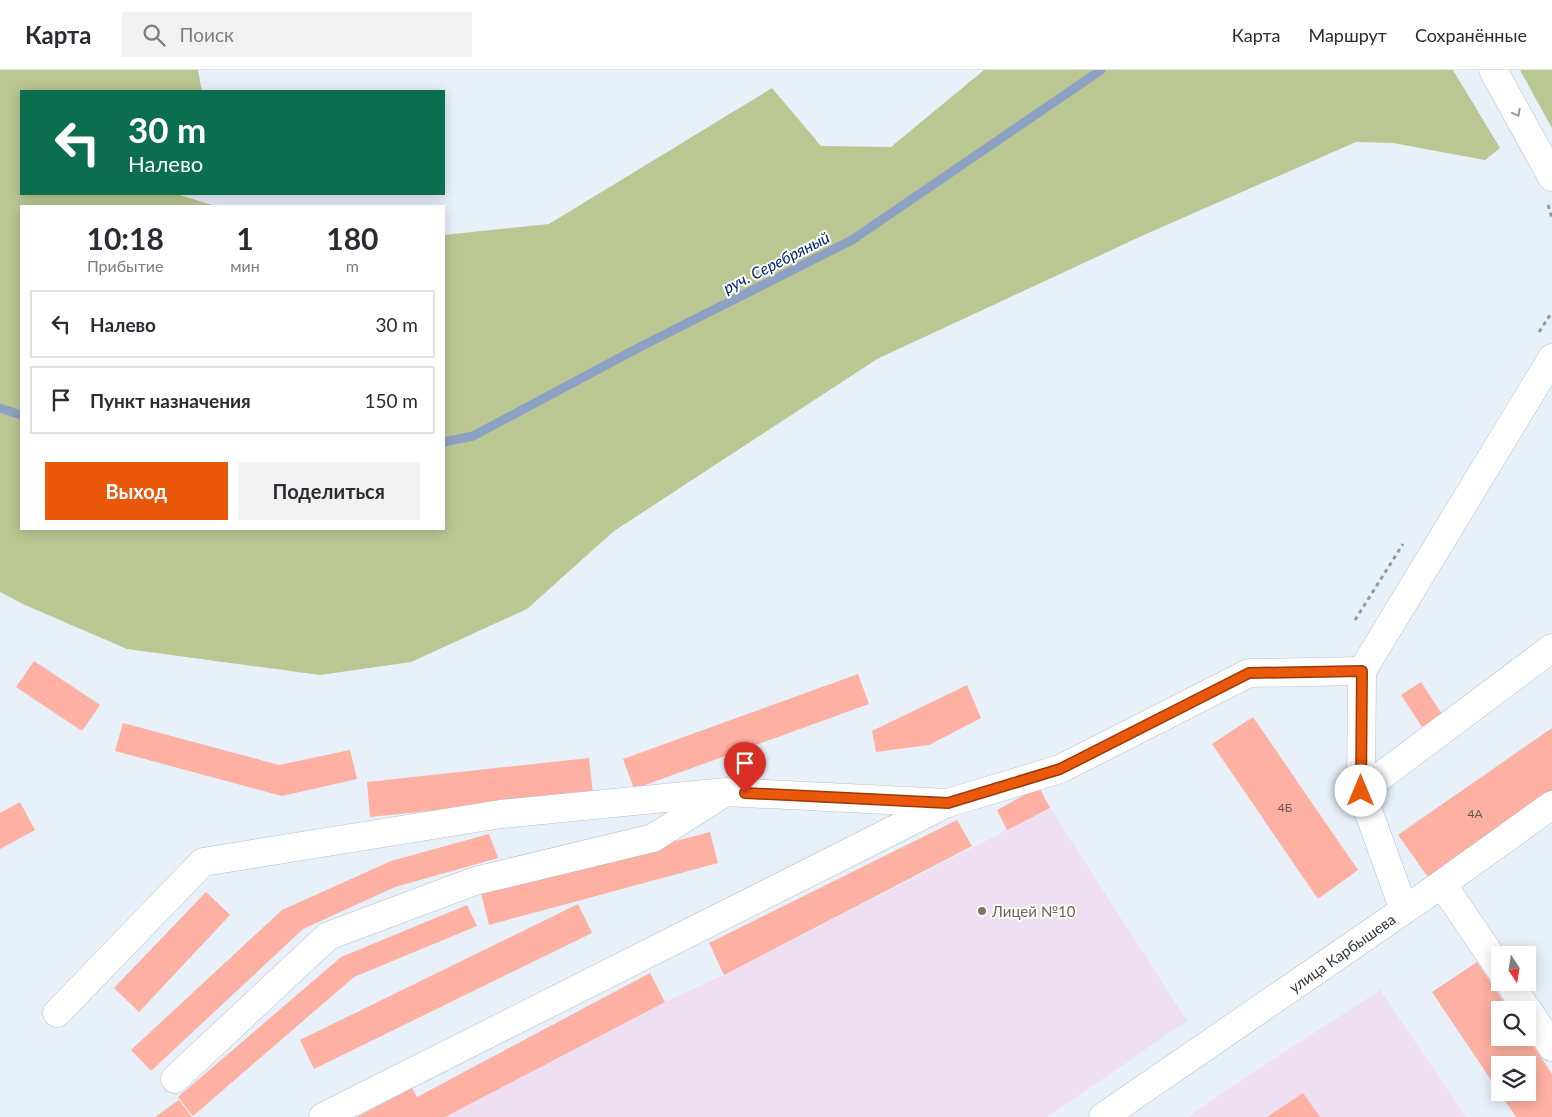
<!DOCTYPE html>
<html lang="ru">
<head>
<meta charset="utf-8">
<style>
  body { margin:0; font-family:Lato,sans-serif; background:#f2f2f3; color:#2b2b33; height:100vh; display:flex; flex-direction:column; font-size:19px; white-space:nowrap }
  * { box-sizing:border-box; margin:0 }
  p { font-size:16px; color:#7c7c81 }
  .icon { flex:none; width:28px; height:28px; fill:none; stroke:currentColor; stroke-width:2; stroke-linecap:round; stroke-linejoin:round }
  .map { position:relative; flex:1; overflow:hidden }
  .panel { position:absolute; left:20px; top:135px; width:425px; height:325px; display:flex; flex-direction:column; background:#fff; border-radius:0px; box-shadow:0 2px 12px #0003 }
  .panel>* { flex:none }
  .top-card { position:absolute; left:20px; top:20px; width:425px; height:105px; border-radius:0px; box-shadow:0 2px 12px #0003; background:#0b6e4f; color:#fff; overflow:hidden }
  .needle { width:32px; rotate:168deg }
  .fabs { position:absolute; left:1491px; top:876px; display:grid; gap:10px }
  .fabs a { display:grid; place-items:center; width:45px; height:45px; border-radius:0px; background:#fff; box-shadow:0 2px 12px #0003; font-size:25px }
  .pin { position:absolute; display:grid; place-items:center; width:42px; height:42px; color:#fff; margin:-51px -21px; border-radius:50% 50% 50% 0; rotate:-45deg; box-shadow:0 0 5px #0007 }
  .pin .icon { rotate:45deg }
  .me { position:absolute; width:55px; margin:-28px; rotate:0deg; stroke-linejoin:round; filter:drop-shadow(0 0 4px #0008) }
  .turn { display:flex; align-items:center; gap:18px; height:105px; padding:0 25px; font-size:22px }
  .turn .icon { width:65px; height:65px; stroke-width:2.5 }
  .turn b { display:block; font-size:35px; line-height:42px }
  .eta { display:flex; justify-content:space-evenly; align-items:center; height:85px; text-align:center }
  .eta b { font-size:30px; font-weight:700; line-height:35px }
  .button { display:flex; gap:10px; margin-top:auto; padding:10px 25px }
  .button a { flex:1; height:58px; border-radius:0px; background:#ea580c; color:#fff; font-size:20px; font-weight:700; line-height:58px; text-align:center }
  .button a+a { background:#f2f2f3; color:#2b2b33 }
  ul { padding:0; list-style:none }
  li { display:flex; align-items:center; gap:15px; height:68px; margin:0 10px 8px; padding:0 15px; border:2px solid #e1e1e2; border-radius:0px }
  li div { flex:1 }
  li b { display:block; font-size:19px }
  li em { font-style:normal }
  header { display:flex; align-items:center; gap:30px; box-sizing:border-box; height:70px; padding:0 25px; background:#fff; border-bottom:1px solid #e1e1e2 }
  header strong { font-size:24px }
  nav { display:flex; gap:28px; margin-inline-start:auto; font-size:18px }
  .search { width:350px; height:45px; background:#f2f2f3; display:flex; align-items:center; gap:12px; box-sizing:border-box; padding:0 18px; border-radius:0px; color:#7c7c81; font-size:19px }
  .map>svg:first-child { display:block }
  .education { fill:#eedff3 }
  .green { fill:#bac793 }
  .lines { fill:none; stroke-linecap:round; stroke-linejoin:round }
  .stream { stroke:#8da1c2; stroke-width:9 }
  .building { fill:#feb0a2; fill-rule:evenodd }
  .minor-casing { stroke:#b7bfc8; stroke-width:29 }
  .major-casing { stroke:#b7bfc8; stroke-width:29 }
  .path { stroke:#92989f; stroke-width:3; stroke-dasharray:4 4; stroke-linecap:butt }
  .minor { stroke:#fff; stroke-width:28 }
  .major { stroke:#fff; stroke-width:28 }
  .oneway { stroke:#999b9c }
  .route-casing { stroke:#983908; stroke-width:12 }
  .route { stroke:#ea580c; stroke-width:9 }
  .education-dot { fill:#8d6e63; stroke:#fff; stroke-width:2 }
  .labels { text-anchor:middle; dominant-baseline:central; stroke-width:4; stroke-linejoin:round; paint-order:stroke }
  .number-label { font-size:12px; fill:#665554 }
  .education-label { font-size:15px; fill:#785e54; stroke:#fff; text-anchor:start }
  .street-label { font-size:15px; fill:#33373a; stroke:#fff }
  .water-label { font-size:16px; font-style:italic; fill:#002577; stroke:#fff }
</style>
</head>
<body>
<header>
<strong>Карта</strong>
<div class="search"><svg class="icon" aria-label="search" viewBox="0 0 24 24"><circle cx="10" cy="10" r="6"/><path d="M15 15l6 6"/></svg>Поиск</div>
<nav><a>Карта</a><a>Маршрут</a><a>Сохранённые</a></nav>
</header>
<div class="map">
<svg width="1552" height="1047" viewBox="0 0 1552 1047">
  <rect width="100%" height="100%" fill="#e8f0fa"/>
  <g class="education">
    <polygon points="1050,738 1187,951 1047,1047 440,1047 665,932 724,905"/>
    <polygon points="1380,920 1466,1047 1188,1047 1233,1016"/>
  </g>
  <g class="green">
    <polygon points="0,0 198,0 202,21 21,21 21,124 177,124 215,136 21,136 21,459 444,459 444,165 549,154 772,18 821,76 891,77 984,0 1453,0 1500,78 1485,90 1393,73 1356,72 1146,164 877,289 614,461 527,539 411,592 320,605 127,579 25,535 0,522"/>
    <polygon points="1520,0 1552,0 1552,58"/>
  </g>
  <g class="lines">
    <g class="stream">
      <polyline points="0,338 21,345"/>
      <polyline points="444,372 473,366 638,278 852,170 1101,0"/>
    </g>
  </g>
  <g class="building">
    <polygon points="34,591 100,635 82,661 16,617"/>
    <polygon points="858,604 869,634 634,719 623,689"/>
    <polygon points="1421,612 1442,644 1422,657 1401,625"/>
    <polygon points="967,615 981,648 929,675 876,682 872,661"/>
    <polygon points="1253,647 1358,800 1318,829 1212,674"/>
    <polygon points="123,653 279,695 350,680 357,709 282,726 115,681"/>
    <polygon points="1552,658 1552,721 1428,807 1398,765"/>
    <polygon points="589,688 593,724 370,747 367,712"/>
    <polygon points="1039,717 1050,738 1007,760 997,740"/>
    <polygon points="20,732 35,760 0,779 0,743"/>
    <polygon points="957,750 972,776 724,905 709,873"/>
    <polygon points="710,762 718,793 489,855 481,823"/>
    <polygon points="489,764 498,788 395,817 303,859 151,1001 131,980 282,840 391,791"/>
    <polygon points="206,822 230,845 139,942 114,918"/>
    <polygon points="578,834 592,863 314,999 300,970"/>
    <polygon points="467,835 477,856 354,907 193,1046 178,1027 341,887"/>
    <path d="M1477 892 1509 940H1500V968H1528L1552 1004V1047H1516L1432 922ZM1500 995H1528V1022H1500Z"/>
    <polygon points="650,903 665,932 445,1047 357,1047 412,1018 417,1027"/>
    <polygon points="1303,1023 1320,1047 1267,1047"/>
    <polygon points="179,1030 192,1047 155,1047"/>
  </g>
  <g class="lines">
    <g class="minor-casing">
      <g id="minor">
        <polyline points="1361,721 1552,578"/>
        <polyline points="1442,814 1500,899"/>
        <polyline points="1404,840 1361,721 1362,601 1552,288"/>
        <polyline points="1509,912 1527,940"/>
        <polyline points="1528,940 1552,977"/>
        <polyline points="57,943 203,792 501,744 726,722 948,733 1060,699 1249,603 1362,601"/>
        <polyline points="175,1009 328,866 475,811 653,768 721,725"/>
        <polyline points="323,1047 947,733"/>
        <polyline points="1103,1047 1442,814 1552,735"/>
      </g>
    </g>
    <g class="major-casing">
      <polyline id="major" points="1493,0 1552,107"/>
    </g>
    <g class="path">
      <polyline points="1548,135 1552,148"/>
      <polyline points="1539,262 1552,242"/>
      <polyline points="1355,550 1403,474"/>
    </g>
    <use href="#minor" class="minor"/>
    <use href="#major" class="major"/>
  </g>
  <defs><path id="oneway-chevron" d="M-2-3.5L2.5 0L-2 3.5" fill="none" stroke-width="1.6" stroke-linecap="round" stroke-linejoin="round" transform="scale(1.25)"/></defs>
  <use class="oneway" href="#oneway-chevron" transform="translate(1517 43) rotate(61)"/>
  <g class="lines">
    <g class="route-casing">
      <polyline id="route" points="745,723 948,733 1060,699 1249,603 1362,601 1361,721"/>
    </g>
    <use href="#route" class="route"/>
  </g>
  <circle class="education-dot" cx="982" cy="841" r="5"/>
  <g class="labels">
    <g class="number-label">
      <text x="1285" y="737">4Б</text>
      <text x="1475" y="743">4А</text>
    </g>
    <g class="education-label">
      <text x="992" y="841">Лицей №10</text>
    </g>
    <g class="street-label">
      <text transform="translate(1342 883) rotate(-35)">улица Карбышева</text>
    </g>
    <g class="water-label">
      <text transform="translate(776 192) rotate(-27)">руч. Серебряный</text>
    </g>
  </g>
</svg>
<div class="fabs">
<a><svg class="needle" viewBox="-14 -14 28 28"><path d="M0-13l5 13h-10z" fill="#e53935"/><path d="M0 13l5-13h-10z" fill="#7c7c81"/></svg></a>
<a><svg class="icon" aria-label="search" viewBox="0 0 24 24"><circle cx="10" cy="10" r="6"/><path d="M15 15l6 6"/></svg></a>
<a><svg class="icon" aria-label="layers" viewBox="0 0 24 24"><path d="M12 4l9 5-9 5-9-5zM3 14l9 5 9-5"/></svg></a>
</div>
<div class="pin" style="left:745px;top:723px;background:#d93025"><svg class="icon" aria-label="arrive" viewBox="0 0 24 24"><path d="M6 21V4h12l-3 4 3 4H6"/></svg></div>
<svg class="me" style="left:1361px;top:721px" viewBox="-20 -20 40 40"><circle r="19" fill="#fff"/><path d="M0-13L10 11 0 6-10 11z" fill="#ea580c"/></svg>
<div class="top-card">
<div class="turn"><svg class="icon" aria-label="left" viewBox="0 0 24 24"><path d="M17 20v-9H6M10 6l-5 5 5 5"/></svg><div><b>30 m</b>Налево</div></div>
</div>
<section class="panel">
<div class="eta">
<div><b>10:18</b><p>Прибытие</p></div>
<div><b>1</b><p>мин</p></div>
<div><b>180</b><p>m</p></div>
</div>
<ul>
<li><svg class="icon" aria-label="left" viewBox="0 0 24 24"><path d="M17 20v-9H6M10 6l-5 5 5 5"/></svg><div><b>Налево</b></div><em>30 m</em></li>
<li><svg class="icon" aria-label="arrive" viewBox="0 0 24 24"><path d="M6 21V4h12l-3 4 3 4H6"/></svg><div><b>Пункт назначения</b></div><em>150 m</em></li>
</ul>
<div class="button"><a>Выход</a><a>Поделиться</a></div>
</section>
</div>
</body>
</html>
